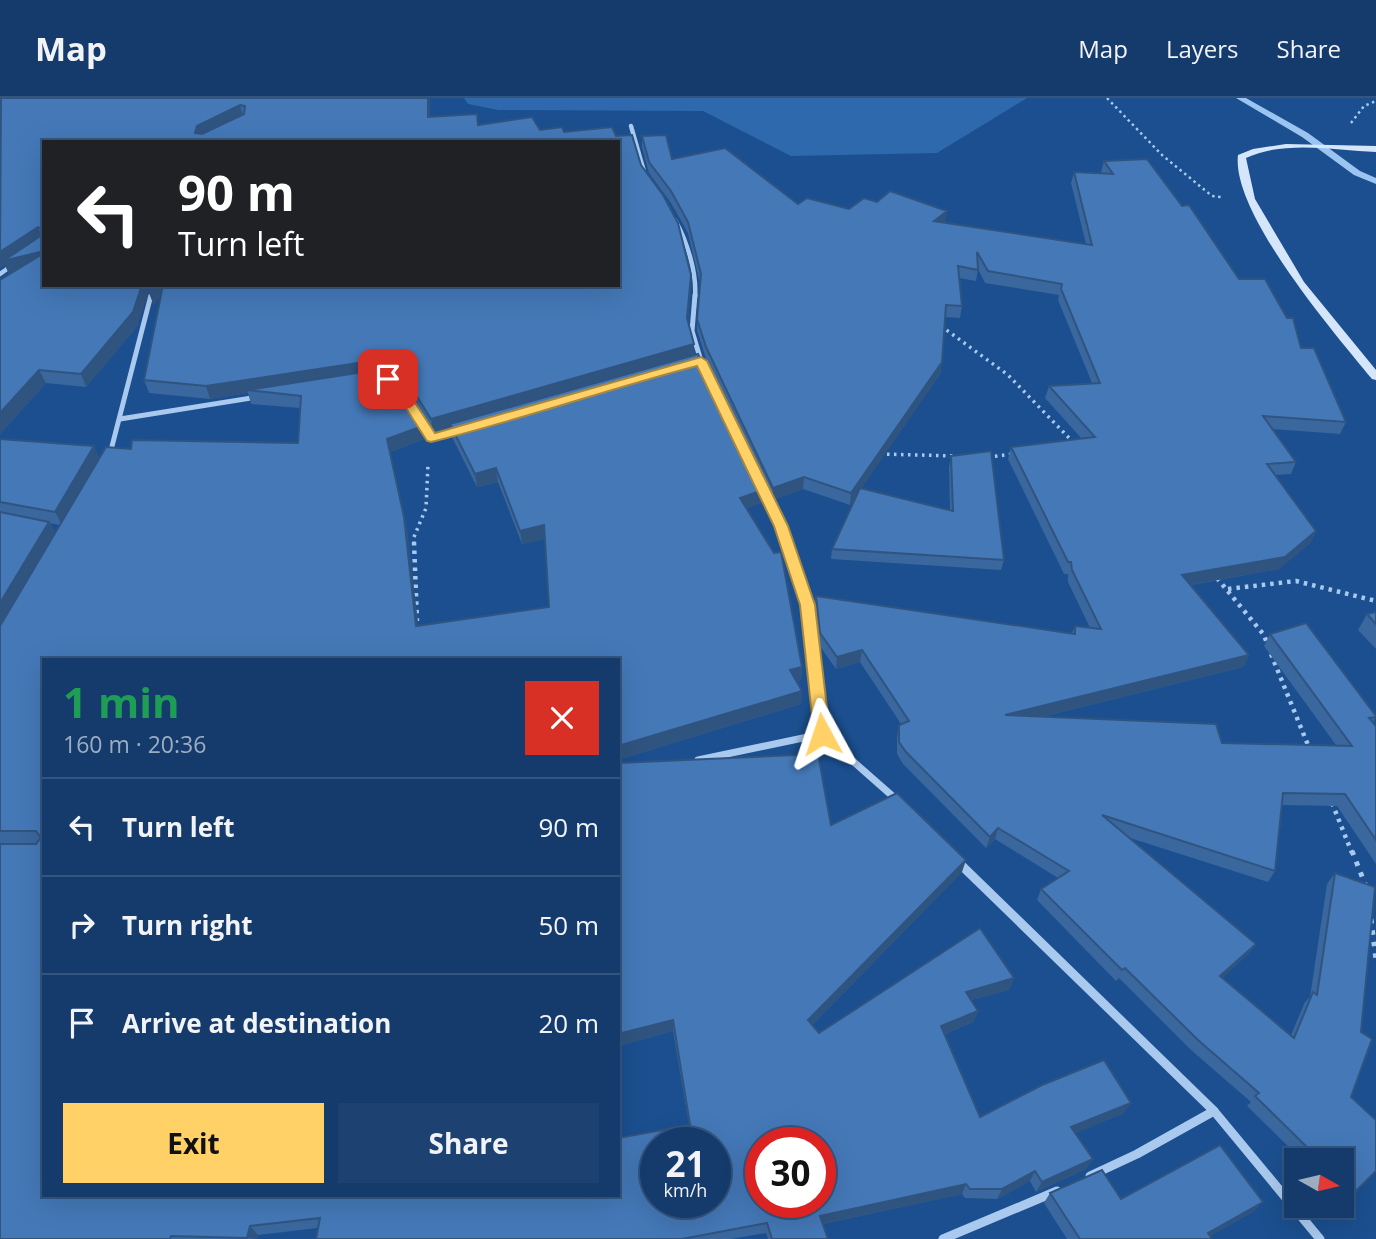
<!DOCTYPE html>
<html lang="en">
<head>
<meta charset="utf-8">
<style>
  body { margin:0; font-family:"Open Sans",sans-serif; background:#1d4271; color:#f1f3f6; height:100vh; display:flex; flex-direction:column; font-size:26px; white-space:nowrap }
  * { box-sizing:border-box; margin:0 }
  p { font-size:23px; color:#9dadc1 }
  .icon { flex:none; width:38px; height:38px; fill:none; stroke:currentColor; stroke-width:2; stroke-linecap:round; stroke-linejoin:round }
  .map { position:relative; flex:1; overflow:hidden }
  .side { position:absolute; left:42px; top:560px; width:578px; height:539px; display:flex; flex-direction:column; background:#143b6b; border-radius:0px; box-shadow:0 7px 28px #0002,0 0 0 2px #33557e }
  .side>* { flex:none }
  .banner { position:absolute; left:42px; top:42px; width:578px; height:147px; border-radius:0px; box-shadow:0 7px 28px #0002,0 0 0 2px #33557e; background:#202124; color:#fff; overflow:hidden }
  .needle { width:46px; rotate:98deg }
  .controls { position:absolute; left:1284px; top:1050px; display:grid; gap:14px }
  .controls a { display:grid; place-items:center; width:70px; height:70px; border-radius:0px; background:#143b6b; box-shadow:0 7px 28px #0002,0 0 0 2px #33557e; font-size:35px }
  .speed { position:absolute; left:640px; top:1029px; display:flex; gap:14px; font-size:35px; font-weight:700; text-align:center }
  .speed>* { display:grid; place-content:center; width:91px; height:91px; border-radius:50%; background:#143b6b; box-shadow:0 7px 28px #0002,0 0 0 2px #33557e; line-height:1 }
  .speed small { font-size:18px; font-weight:400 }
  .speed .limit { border:10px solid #d22; background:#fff; color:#111 }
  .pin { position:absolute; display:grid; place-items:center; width:60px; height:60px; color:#fff; margin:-30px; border-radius:14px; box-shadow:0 4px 10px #0006 }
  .me { position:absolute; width:77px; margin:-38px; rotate:355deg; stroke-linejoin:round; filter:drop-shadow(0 0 5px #0008) }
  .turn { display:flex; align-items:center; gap:24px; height:147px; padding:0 21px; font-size:32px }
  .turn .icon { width:91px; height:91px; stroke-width:2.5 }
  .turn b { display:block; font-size:49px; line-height:60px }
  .round { display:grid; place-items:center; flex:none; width:74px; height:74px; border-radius:0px; background:#1d4271 }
  .headline { display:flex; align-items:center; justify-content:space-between; height:119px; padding:0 21px }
  h1 { font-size:42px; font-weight:700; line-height:52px; color:#1e9e55 }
  .primary-button { display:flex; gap:14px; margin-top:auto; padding:14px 21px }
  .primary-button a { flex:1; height:80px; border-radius:0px; background:#ffd166; color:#111; font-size:28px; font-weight:700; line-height:80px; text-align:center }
  .primary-button a+a { background:#1d4271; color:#f1f3f6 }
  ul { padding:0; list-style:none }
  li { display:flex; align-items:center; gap:21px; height:98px; padding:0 21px; border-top:2px solid #33557e }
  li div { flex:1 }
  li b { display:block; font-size:26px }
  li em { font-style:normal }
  header { display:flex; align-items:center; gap:42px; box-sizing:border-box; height:98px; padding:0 35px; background:#143b6b; border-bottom:2px solid #33557e }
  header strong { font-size:33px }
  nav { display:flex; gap:38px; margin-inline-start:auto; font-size:24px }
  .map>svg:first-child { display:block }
  .green { fill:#2e69ad }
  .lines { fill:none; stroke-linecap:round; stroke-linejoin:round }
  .stream { fill:#9cc4f0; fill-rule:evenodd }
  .path-far3 { stroke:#a9c9ee; stroke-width:2.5; stroke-dasharray:2.5 3.5; stroke-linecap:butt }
  .path-far2 { stroke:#a9c9ee; stroke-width:3.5; stroke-dasharray:2.5 4.5; stroke-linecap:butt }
  .path-far1 { stroke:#a9c9ee; stroke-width:4.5; stroke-dasharray:3.5 5; stroke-linecap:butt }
  .path { stroke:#a9c9ee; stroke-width:5; stroke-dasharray:4.5 7; stroke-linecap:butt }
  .street-far3 { stroke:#a9c9ee; stroke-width:4.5 }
  .street-far2 { stroke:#a9c9ee; stroke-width:5 }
  .street-far1 { stroke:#a9c9ee; stroke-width:7 }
  .street { stroke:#a9c9ee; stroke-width:9 }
  .secondary { fill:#d6e6fa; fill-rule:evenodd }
  .wall { fill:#3a679d; fill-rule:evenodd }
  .shaded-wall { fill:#305480 }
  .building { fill:#4478b7; stroke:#305480; stroke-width:2; fill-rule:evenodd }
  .route { fill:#ffd166; stroke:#a68842; stroke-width:2 }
</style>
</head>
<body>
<header>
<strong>Map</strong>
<nav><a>Map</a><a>Layers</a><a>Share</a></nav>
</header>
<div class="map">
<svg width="1376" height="1141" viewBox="0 0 1376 1141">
  <rect width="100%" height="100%" fill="#1b4f8f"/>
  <polygon class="green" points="464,0 1027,0 937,55 791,58 703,13 498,12 468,6"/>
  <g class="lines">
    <polygon class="stream" points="1236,0 1246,0 1308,35 1360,73 1376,80 1376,86 1354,77 1302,39"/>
    <g class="path-far3">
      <polyline points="1107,0 1162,57 1212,98 1221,99"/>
      <polyline points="1351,25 1364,8 1376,3"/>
    </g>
    <g class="path-far2">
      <polyline points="941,228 1008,277 1073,344"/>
      <polyline points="880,356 955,358"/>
      <polyline points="988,359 1014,356"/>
      <polyline points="414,446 414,439 426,410 428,366"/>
    </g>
    <g class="path-far1">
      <polyline points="414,444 417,523"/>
      <polyline points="1217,480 1264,537 1268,548"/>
      <polyline points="1228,491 1296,483 1376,503"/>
      <polyline points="1271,556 1310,652"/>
      <polyline points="1332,705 1352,755"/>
    </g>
    <g class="path">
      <polyline points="1352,753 1367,791"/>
      <polyline points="1371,821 1376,862"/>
    </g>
    <g class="street-far3">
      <polyline points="631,28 645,77"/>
      <path d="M675 122C687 143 697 175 695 199"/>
      <polyline points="0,176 14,166"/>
      <polyline points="151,199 154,187"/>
    </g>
    <g class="street-far2">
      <polyline points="695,197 692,233 701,263"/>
      <polyline points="709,280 787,446"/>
      <polyline points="387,281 396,284 431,340 459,333"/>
      <polyline points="120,321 258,299"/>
      <polyline points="110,356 151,197"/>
    </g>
    <g class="street-far1">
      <polyline points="787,444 808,507 822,636 897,702"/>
      <polyline points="698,662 822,636"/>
    </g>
    <g class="street">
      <polyline points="957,763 1214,1013 1320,1141"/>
      <polyline points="1090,1078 1137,1056 1214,1013"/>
      <polyline points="943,1141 1057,1093"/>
    </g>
    <path class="secondary" d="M1286 46 1376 48V54C1335 52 1284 42 1246 60L1255 101 1304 184 1376 272V282L1372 281C1335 236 1231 115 1238 57L1253 51Z"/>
  </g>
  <g class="wall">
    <path d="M430 0V19L478 27 616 38 641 67 691 177V189L688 223 694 257 762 405 747 410 802 569 801 582 797 583 802 593 801 606 618 662V562H44V1097H618L689 1027 673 933 618 948V665L831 727 962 774 812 927 819 935 1014 880 1009 892 971 902 978 913 973 924 945 936 980 1019 1124 1015 1075 1035 1086 1071 1036 1094 1030 1083 997 1101 965 1100 962 1096 823 1126 828 1141H768L766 1135 731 1141H316L318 1130 258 1137 257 1141H0V341L100 360 131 351 298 345 300 310 251 306 248 295 210 301 149 295 144 282 160 199 154 207 149 195 618 187 44 44 138 227 86 289 46 285 0 336 11 175 9 176 5 167 0 170V1ZM392 279 400 281 433 334 450 329 452 339 477 389 498 384 522 446 545 441 549 509 418 528 407 432 390 354 425 341 423 328ZM50 425 59 427 55 435Z"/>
    <polygon points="642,38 672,61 798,106 849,111 945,124 944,125 1086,146 1071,85 1074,74 1102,75 1101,74 1104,63 1182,108 1239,181 1301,250 1346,324 1340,336 1272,331 1296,364 1291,376 1275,377 1316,433 1310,445 1279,471 1191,487 1249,557 1243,569 1042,619 1222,645 1336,647 1264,548 1270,536 1376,618 1373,625 1376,628 1376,766 1337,708 1282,707 1275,773 1268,784 1127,739 1256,846 1248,856 1222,880 1291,937 1305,904 1310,899 1327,786 1335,775 1351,999 1354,1095 1344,1103 1342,1102 1342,1062 1302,1062 1247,1008 1251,1004 1191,952 1119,880 1116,883 1037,802 1041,791 1058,780 995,741 986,750 903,666 897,656 897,639 899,627 901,626 860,564 836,571 819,547 814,510 816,498 1072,535 1075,528 1090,530 1068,484 1068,476 1064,476 1008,361 1011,349 1082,341 1045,300 1049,288 1092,285 1058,202 1059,197 985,185 978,171 976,183 959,180 962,208 960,220 945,219 942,264 940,276 861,390 950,412 949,369 951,358 1004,462 1001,472 831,461 832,451 857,396 850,407 803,391 772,402 706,261 697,232 700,185 688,135 671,105 649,75 642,49"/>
    <polygon points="1376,514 1376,551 1358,532 1367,516"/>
    <polygon points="1050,1095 1121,1101 1253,1114 1210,1138 1212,1141 1067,1141 1044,1105"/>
  </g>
  <g class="shaded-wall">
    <polygon points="428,0 430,0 430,31 428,19"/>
    <polygon points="240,7 243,19 201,40 195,35 197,28"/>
    <polygon points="947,113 945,124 932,135 934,123"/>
    <polygon points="38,129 43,141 44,167 9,176 5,167 0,170 0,154"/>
    <polygon points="691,177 691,189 687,233 687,220"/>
    <polygon points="142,187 151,187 138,227 86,289 81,276"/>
    <polygon points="155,187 169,187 169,188 154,207 149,195"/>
    <polygon points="694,246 694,259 450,326 450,329 433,334 431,321"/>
    <polygon points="377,262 380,275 247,292 248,295 210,301 206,288"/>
    <polygon points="942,264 940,276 850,407 851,395"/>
    <polygon points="39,272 46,285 0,336 0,315"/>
    <polygon points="423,328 425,341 390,354 407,432 420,541 416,528 387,341"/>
    <polygon points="94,348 100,361 62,427 55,414"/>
    <polygon points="496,370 498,384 477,389 475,376"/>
    <polygon points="804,379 803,391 772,402 773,390"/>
    <polygon points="763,392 762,405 740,413 740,400"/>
    <polygon points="49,424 56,437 0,531 0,505"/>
    <polygon points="544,427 546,441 522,446 520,433"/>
    <polygon points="1316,433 1310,445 1279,471 1178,489 1182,477"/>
    <polygon points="862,552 860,564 836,571 837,559"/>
    <polygon points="1249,557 1243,569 1001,629 1005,617"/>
    <polygon points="802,569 801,582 789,585 790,572"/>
    <polygon points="802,593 801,606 618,662 618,648"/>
    <polygon points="998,730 995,741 986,750 990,739"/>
    <polygon points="966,762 962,774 806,933 808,922"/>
    <polygon points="1256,846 1248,856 1213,889 1220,878"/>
    <polygon points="1014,880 1009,892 961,905 966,894"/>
    <polygon points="978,913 973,924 937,939 941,928"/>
    <polygon points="673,922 673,933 618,948 618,936"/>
    <polygon points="1131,1005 1124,1015 1065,1040 1071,1029"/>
    <polygon points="1093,1061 1086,1071 1036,1094 1042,1084"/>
    <polygon points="1035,1073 1030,1083 997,1101 1002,1091"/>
    <polygon points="966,1086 962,1096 818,1127 820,1118"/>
    <polygon points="1263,1104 1253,1114 1205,1141 1208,1135"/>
    <polygon points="250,1128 258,1137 257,1141 247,1140"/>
  </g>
  <g class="building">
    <path d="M1 0H428V19L477 16 478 27 532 19 540 32 562 29 564 34 612 29 616 38 632 37 641 67 663 97 678 125 691 177 687 220 694 246 431 321 398 268 377 262 206 288 144 282 163 187H618V44H44V153L3 163 42 137 43 131 38 129 0 154ZM240 7 245 8 244 16 202 36 195 35 197 28Z"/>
    <polygon points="666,37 672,61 725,50 798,106 807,100 849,111 864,100 877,104 890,93 947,113 934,123 1092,147 1074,74 1113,76 1104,63 1147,61 1182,108 1189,107 1239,181 1265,181 1287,220 1293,220 1301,250 1314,250 1346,324 1263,318 1296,364 1267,366 1316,433 1285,459 1182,477 1249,557 1005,617 1216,626 1222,645 1352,648 1270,536 1306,525 1376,618 1376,619 1369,620 1376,628 1376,742 1345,696 1283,695 1275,773 1102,717 1256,846 1220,878 1294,940 1313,894 1317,897 1335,775 1375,789 1361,934 1372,941 1351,999 1376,1022 1376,1073 1354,1095 1342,1084 1342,1062 1320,1062 1255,998 1259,995 1198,942 1125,870 1122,872 1041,791 1069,773 998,730 990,739 906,654 899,644 899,627 909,623 862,552 837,559 820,535 816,498 1075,536 1075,528 1101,531 1072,472 1071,464 1068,464 1011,349 1095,339 1049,288 1100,285 1061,191 1062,186 988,173 977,154 978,172 958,168 962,208 946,207 942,264 851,395 804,379 773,390 706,249 697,221 701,176 688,124 671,93 649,64 642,38"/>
    <polygon points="44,155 44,187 142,187 133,214 81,276 39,272 0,315 0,182"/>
    <polygon points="151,187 155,187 149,195"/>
    <path d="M698 256 763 392 740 400 774 455 781 454 802 569 790 572 802 593 618 648V562H44V1097H618V1040L690 1027 673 922 618 936V665L818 656 831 727 897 695 966 762 808 922 819 935 980 830 1014 880 966 894 978 913 941 928 980 1019 1042 987 1104 962 1131 1005 1071 1029 1093 1061 1042 1084 1035 1073 1002 1091H970L966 1086 820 1118 828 1141H772L767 1125 682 1141H316L320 1120 250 1128 247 1140 171 1138 170 1141H0V746H36L41 739 36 733H0V528L106 349 131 351 132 342 298 345 301 298 247 292 376 272 390 275 423 328 387 341 404 419 416 528 549 509 544 427 520 433 496 370 475 376 450 326ZM656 1045H716V1104H656ZM761 1045H821V1104H761Z"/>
    <polygon points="0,341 94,348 55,414 0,404"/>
    <polygon points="991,353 1004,462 832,451 860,390 953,413 951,358"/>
    <polygon points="0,414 49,424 0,505"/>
    <polygon points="1376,514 1376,526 1367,516"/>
    <polygon points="1220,1047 1263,1104 1208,1135 1212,1141 1080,1141 1050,1095 1102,1072 1121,1101"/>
  </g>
  <path class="route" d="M701 259 707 263 788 428 815 507 830 636 828 640H816L814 636 800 507 774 428 697 268C608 291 521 322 431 344L427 343 391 287 382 281 388 277 400 282 435 335Z"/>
</svg>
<div class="controls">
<a><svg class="needle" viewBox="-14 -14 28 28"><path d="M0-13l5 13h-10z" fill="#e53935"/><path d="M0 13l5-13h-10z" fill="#9dadc1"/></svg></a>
</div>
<div class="speed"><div>21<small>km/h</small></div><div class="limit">30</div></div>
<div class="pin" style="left:388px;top:281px;background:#d93025"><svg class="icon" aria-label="arrive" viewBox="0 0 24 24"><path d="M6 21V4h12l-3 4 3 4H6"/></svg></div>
<svg class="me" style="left:822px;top:636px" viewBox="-20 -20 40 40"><path d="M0-17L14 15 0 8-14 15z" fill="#ffd166" stroke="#fff" stroke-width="4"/></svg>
<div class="banner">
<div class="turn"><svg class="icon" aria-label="left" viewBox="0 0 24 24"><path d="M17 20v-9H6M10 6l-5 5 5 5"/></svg><div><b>90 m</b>Turn left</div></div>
</div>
<section class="side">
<div class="headline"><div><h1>1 min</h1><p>160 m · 20:36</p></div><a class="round" style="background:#d93025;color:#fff"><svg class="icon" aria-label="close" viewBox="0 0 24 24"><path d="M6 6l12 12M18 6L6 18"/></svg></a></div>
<ul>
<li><svg class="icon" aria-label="left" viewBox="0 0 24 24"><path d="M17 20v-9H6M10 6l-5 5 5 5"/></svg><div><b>Turn left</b></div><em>90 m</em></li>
<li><svg class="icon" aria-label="right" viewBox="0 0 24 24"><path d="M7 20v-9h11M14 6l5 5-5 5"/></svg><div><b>Turn right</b></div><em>50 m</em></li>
<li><svg class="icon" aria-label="arrive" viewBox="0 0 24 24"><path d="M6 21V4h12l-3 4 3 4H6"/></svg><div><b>Arrive at destination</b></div><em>20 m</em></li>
</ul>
<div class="primary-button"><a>Exit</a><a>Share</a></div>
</section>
</div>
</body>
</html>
